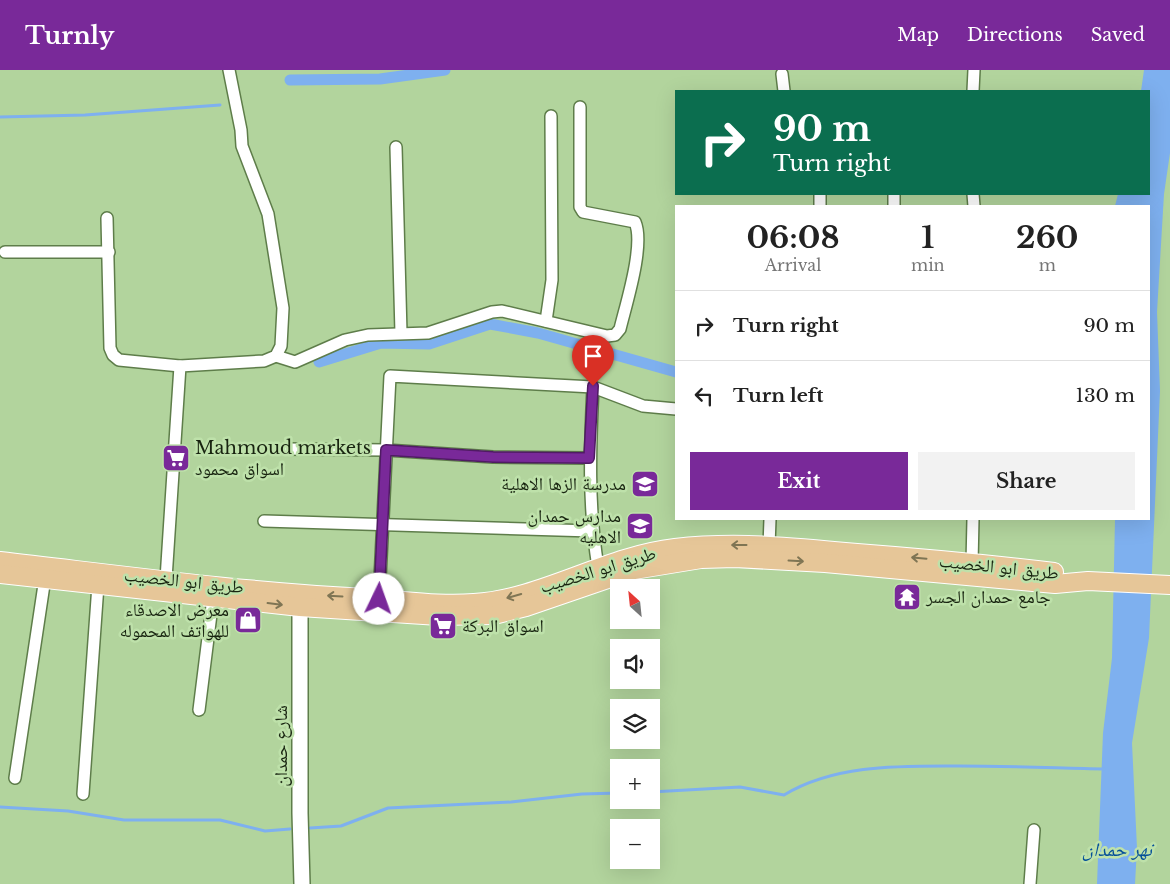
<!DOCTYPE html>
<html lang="en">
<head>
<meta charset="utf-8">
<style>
  body { margin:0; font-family:"Libre Baskerville","Noto Naskh Arabic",serif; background:#f2f2f2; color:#222; height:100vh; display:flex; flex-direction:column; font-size:19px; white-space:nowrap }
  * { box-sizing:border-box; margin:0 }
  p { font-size:16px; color:#767676 }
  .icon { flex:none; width:28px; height:28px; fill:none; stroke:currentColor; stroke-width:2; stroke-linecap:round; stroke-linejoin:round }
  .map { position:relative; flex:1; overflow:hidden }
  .details { position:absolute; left:675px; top:135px; width:475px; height:315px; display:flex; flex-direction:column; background:#fff; border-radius:0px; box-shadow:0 5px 20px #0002 }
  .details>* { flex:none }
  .hud { position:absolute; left:675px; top:20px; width:475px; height:105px; border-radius:0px; box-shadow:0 5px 20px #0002; background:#0b6e4f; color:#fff; overflow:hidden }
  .needle { width:32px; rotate:333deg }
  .fabs { position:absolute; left:610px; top:509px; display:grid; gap:10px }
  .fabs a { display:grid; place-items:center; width:50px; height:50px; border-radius:0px; background:#fff; box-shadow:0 5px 20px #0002; font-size:25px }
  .pin { position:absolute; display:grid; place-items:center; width:42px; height:42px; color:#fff; margin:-51px -21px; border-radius:50% 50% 50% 0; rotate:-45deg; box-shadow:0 0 5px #0007 }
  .pin .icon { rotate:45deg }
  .me { position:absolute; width:55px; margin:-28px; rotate:3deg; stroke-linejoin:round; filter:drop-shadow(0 0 4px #0008) }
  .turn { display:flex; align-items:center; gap:18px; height:105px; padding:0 15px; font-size:22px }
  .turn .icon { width:65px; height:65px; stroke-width:2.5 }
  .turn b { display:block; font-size:35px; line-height:42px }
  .eta { display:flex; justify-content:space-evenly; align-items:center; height:85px; text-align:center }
  .eta b { font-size:30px; font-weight:800; line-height:35px }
  .action { display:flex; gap:10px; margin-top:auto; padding:10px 15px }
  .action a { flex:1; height:58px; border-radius:0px; background:#792999; color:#fff; font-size:20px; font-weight:800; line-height:58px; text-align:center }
  .action a+a { background:#f2f2f2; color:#222 }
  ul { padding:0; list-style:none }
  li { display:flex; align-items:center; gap:15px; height:70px; padding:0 15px; border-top:1px solid #e0e0e0 }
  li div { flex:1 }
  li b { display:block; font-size:19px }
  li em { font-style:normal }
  header { display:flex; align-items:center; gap:30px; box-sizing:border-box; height:70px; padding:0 25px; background:#792999; color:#fff }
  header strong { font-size:24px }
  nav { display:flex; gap:28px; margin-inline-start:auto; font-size:18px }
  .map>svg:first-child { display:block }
  .water { fill:#7eb0ef }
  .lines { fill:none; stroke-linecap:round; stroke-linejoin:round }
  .stream { stroke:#7eb0ef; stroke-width:3 }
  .canal { stroke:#7eb0ef; stroke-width:11 }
  .minor-casing { stroke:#5e7d4a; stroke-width:14 }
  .secondary-casing { stroke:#5e7d4a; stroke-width:18 }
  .primary-casing { stroke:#fff; stroke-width:20 }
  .minor { stroke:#fff; stroke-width:11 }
  .secondary { stroke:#fff; stroke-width:15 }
  .primary { stroke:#e6c698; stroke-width:18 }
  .oneway { stroke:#7f7554 }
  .route-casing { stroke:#4f1b63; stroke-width:12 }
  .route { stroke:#792999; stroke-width:9 }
  .labels { text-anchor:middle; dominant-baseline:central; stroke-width:5; stroke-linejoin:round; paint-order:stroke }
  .poi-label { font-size:18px; fill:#182410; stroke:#bee1aa; text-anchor:start }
  .street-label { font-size:18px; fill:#182410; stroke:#bee1aa }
  .water-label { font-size:19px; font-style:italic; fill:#055099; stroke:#bee1aa }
</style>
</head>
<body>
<header>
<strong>Turnly</strong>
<nav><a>Map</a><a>Directions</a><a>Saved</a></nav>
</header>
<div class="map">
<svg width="1170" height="814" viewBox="0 0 1170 814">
  <rect width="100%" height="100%" fill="#b2d49d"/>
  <polygon class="water" points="1144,0 1170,0 1170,83 1164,124 1157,242 1160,321 1149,568 1132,673 1137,778 1135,814 1097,814 1103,663 1112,588 1115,449 1149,449 1149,136 1115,136 1118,124 1149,124 1149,21 1141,21"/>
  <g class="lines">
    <g class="stream">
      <polyline points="0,47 85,45 220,35"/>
      <path d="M651 722 740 717 784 725C835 694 900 696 959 696 1007 696 1056 698 1104 699"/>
      <polyline points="0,737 68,741 124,750 220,750 265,761 290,759"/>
      <polyline points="310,758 341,756 388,738 511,732 582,724 619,723"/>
    </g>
    <g class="canal">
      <polyline points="290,10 380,9 445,0"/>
      <polyline points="319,292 381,273 429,274 490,254 538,263 676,302"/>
    </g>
    <g class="minor-casing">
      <g id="minor">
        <polyline points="782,4 784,21"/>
        <polyline points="973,21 974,0"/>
        <polyline points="396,77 401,263"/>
        <polyline points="820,124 820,136"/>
        <polyline points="894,124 894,136"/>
        <polyline points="973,124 974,136"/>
        <polyline points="107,148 110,278 113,285 119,290 180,296"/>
        <polyline points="5,182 109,182"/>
        <polyline points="546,251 552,210 551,46"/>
        <path d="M276 286 295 292 345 270 368 265 428 263 492 242 502 241 607 266 615 265 620 259C626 234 645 175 635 152L583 142 580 137V37"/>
        <path d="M593 317C590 377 588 437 598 497"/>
        <polyline points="286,379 386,380 493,387 589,388"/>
        <polyline points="264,451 592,461"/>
        <polyline points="769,476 770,449"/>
        <polyline points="972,493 973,449"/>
        <polyline points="166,509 180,296 264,291 276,286 281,276 283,238 268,144 242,76 241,60 229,0"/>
        <polyline points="379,529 390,306 593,317 643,336 676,339"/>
        <polyline points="199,640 213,528"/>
        <polyline points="15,708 45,508"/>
        <polyline points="83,724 98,515"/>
        <polyline points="1030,814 1034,760"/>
      </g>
    </g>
    <g class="secondary-casing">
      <polyline id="secondary" points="300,537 300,743 302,814"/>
    </g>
    <g class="primary-casing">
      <g id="primary">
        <path d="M0 491C122 505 245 522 367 528 403 530 439 536 474 533 541 529 605 486 675 478 735 471 796 477 857 483 922 488 988 494 1054 502"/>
        <polyline points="0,504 300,537 439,546 494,545 526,537 634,500 701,489 735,488 825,493 1055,514 1088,511 1170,515"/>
      </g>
    </g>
    <use href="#minor" class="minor"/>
    <use href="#secondary" class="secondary"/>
    <use href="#primary" class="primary"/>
  </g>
  <defs><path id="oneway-shaft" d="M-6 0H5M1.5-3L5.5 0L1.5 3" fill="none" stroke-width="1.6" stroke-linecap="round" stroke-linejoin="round" transform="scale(1.25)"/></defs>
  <g class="oneway">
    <use href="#oneway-shaft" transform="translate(739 475) rotate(-180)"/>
    <use href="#oneway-shaft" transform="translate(919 488) rotate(-175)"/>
    <use href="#oneway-shaft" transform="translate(796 491) rotate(3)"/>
    <use href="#oneway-shaft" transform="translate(335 526) rotate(-177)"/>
    <use href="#oneway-shaft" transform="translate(514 526) rotate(164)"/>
    <use href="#oneway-shaft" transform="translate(275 534) rotate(7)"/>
  </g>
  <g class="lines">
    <g class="route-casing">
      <polyline id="route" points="379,529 386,380 493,387 589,388 593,316"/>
    </g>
    <use href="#route" class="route"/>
  </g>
  <defs>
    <g id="supermarket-square" transform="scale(1.4375)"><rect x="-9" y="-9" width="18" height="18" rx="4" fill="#792999" stroke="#bee1aa"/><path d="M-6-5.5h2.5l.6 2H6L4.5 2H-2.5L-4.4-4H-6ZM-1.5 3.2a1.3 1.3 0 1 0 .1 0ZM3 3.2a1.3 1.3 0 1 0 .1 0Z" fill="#fff"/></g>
    <g id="school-square" transform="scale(1.4375)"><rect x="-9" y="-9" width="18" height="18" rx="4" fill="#792999" stroke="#bee1aa"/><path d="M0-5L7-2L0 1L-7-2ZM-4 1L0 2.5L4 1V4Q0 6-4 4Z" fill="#fff"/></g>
    <g id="temple-square" transform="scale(1.4375)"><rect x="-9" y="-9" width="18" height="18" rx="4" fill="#792999" stroke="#bee1aa"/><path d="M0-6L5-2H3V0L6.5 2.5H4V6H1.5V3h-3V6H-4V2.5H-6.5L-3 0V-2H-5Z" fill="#fff"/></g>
    <g id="shop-square" transform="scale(1.4375)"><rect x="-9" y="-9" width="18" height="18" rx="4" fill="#792999" stroke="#bee1aa"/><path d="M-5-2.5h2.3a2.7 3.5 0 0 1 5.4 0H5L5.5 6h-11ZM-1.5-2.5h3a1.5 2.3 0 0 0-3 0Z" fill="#fff"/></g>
  </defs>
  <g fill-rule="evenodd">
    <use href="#supermarket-square" x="176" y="388"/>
    <use href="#school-square" x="645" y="414"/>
    <use href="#school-square" x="640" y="456"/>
    <use href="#temple-square" x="907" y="527"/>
    <use href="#shop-square" x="248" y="550"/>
    <use href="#supermarket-square" x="443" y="556"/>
  </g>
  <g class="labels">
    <g class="poi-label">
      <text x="195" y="378">Mahmoud markets<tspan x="195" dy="21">اسواق محمود</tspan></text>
      <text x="626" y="414" text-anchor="end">مدرسة الزها الاهلية</text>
      <text x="621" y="446" text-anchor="end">مدارس حمدان<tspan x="621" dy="21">الاهليه</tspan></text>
      <text x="926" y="527">جامع حمدان الجسر</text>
      <text x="229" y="540" text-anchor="end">معرض الاصدقاء<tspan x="229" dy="21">للهواتف المحموله</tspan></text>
      <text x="462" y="556">اسواق البركة</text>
    </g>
    <g class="street-label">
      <text transform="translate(999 497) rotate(6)">طريق ابو الخصيب</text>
      <text transform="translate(598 500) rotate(-17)">طريق ابو الخصيب</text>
      <text transform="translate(184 511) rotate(6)">طريق ابو الخصيب</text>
      <text transform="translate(281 676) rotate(-90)">شارع حمدان</text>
    </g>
    <g class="water-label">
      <text x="1117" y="779">نهر حمدان</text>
    </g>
  </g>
</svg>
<div class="fabs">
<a><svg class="needle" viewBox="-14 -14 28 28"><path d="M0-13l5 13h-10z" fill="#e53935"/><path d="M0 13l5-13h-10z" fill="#767676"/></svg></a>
<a><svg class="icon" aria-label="sound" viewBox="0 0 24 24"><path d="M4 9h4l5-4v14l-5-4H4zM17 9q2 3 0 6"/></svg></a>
<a><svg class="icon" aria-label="layers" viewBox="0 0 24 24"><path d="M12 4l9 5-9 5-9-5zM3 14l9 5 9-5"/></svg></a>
<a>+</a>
<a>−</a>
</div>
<div class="pin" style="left:593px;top:316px;background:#d93025"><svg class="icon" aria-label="arrive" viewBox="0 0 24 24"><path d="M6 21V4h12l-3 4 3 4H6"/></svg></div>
<svg class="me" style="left:379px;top:529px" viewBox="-20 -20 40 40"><circle r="19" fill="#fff"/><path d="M0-13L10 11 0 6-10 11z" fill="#792999"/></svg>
<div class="hud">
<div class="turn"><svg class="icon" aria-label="right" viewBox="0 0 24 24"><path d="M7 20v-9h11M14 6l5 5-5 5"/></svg><div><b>90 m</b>Turn right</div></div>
</div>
<section class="details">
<div class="eta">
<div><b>06:08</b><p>Arrival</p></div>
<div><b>1</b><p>min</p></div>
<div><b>260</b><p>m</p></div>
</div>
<ul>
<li><svg class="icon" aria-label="right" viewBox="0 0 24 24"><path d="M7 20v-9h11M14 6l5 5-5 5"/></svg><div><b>Turn right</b></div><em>90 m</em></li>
<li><svg class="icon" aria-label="left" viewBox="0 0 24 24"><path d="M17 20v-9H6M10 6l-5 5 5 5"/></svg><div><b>Turn left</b></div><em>130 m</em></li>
</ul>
<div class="action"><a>Exit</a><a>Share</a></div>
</section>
</div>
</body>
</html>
